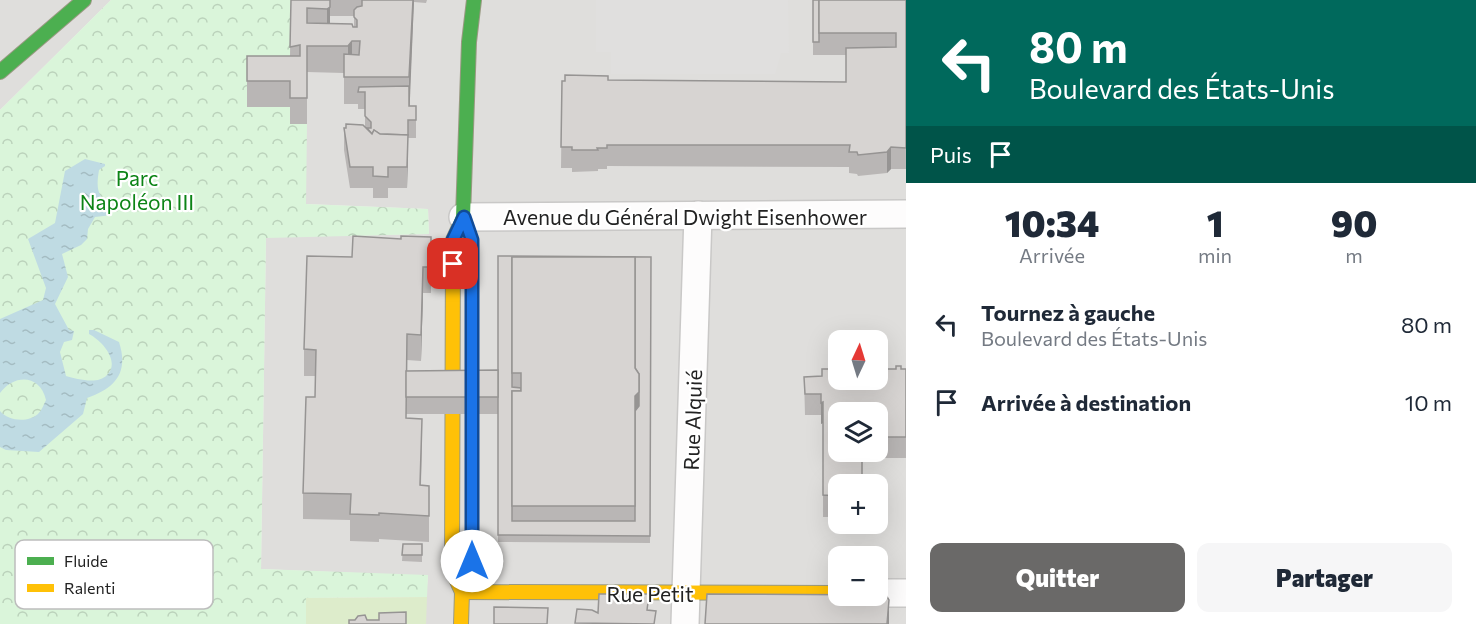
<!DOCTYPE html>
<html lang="fr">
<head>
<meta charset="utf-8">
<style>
  body { margin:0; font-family:Commissioner,sans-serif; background:#f6f6f7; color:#1f2937; height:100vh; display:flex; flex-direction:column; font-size:22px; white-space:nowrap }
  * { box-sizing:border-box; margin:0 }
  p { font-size:20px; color:#747a83 }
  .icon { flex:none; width:33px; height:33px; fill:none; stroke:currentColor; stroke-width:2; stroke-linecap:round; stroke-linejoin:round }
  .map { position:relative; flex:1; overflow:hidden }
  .details { display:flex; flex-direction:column; background:#fff; width:570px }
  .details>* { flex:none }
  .hud { background:#00695c; color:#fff; overflow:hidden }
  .needle { width:39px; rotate:4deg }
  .buttons { position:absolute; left:828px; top:330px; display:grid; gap:12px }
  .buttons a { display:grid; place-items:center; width:60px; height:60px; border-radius:12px; background:#fff; box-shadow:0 6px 24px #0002; font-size:30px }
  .pin { position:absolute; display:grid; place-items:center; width:51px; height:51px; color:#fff; margin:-26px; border-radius:12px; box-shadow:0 3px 9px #0006 }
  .me { position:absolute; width:66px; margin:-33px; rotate:0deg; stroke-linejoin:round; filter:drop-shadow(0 0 4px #0008) }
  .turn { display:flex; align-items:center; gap:21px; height:126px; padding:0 24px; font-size:27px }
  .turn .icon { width:78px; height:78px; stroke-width:2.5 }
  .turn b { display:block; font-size:42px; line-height:51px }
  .then { display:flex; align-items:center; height:57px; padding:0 24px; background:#0003; gap:12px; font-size:22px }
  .eta { display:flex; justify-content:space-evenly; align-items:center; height:102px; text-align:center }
  .eta b { font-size:36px; font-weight:800; line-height:42px }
  .action { display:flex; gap:12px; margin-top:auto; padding:12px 24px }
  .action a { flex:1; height:69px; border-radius:12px; background:#6a6968; color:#fff; font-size:24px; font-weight:800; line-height:69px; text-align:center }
  .action a+a { background:#f6f6f7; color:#1f2937 }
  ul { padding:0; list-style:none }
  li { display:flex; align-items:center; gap:18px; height:78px; padding:0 24px }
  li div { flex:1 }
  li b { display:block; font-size:22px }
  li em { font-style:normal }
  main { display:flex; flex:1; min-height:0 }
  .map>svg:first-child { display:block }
  .residential { fill:#dfdedc; fill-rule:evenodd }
  .park { fill:url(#park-crowns) }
  .garden { fill:#ddeccb }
  .parking { fill:#e0dfde }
  .water { fill:url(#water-ripples) }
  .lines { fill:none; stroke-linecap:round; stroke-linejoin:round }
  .street-casing { stroke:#c9c8c7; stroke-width:30 }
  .fast-casing { stroke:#999a82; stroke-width:16 }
  .slow-casing { stroke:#999a82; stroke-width:16 }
  .street { stroke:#fdfcfc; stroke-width:27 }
  .fast { stroke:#4caf50; stroke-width:14 }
  .slow { stroke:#ffc107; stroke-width:14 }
  .wall { fill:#b9b6b5; fill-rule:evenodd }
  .shaded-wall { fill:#969493 }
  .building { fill:#d7d4d2; stroke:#969493; stroke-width:1.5; fill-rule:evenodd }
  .route-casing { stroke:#114b97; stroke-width:15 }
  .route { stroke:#1a73e8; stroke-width:10 }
  .labels { text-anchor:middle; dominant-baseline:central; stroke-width:4.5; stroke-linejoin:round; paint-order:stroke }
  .park-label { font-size:21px; fill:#0c8416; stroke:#fff }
  .street-label { font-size:21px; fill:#222; stroke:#fff }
  .key { fill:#fff; stroke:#bdbdbd; stroke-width:1.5 }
  .key-label { font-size:16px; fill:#222 }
</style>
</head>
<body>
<main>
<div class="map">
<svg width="906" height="624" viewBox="0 0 906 624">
  <defs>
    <pattern id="park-crowns" width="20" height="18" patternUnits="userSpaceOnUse" patternTransform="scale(1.5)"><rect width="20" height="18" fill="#daf5da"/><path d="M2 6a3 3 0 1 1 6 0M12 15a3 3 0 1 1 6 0" fill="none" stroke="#bbd2bb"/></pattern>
    <pattern id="water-ripples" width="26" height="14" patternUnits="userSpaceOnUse" patternTransform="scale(1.5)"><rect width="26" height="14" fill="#bfdbe3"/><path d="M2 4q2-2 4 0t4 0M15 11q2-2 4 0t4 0" fill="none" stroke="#a4bcc2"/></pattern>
  </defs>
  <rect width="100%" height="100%" fill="#f0eeeb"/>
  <g class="residential">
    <polygon points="0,0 111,0 0,110"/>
    <path d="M291 0H906V624H306L426 597 428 576 261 569 266 237 429 234 428 209 306 204 290 124 247 107ZM838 340H878V380H838ZM838 412H878V452H838ZM838 484H878V524H838ZM838 556H878V596H838Z"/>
  </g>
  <polygon class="park" points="111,0 291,0 290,72 247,107 290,107 291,124 307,124 306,204 428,209 429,234 266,238 261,569 428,575 427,597 307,598 306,624 0,624 0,110"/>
  <polygon class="garden" points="427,597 426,624 306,624 306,598"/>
  <polygon class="parking" points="596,0 788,0 789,53 781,53 775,74 611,74 611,52 596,52"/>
  <path class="water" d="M85 159 105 164V166L99 170C96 188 97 196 111 208L112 215 95 217 88 229 87 239 81 245 62 254 68 277 55 304 69 330 74 331 72 340 64 342 60 352 66 376C77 379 98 385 107 375 121 361 101 340 89 334V330H94L119 342C129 373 115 388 87 398L83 414 39 452 6 450 0 447V411C8 421 28 423 38 414 42 410 44 404 46 400 40 374 14 374 0 393V319L43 300 46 288 28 239 55 223 65 171Z"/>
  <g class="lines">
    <g class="street-casing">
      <g id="street">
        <polyline points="463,217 906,214"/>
        <polyline points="878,593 906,593"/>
        <polyline points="685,624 698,215"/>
      </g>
    </g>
    <g class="fast-casing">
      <g id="fast">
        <polyline points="0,72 84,0"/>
        <polyline points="459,227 463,217 469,42 474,0"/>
      </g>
    </g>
    <g class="slow-casing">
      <g id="slow">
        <polyline points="459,227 453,240 452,570 462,592"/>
        <polyline points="462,592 838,593"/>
        <polyline points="461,624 462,592 470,574"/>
      </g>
    </g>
    <use href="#street" class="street"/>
    <use href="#fast" class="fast"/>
    <use href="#slow" class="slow"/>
  </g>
  <g class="wall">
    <path d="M291 0H427L426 3 414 2 409 106H416V138H408L407 188H388V198H373V188H350L344 150V128L365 127V109H358V104H344V73L307 72V124H290V107H247V56H290ZM330 16H354V27L330 24Z"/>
    <polygon points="813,0 906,0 906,169 891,169 887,173 858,176 857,174 849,173 849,167 607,166 607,169 598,169 598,171 572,172 572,168 561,168 562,81 846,82 846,55 813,55"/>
    <polygon points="431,237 431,293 423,293 421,361 407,360 407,371 498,370 651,257 650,543 498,542 498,393 498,414 406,414 406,412 406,418 422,445 421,485 429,486 429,542 379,539 379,542 350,541 350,520 303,519 303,493 315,397 315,376 304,376 304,349 352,257 401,239"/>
    <path d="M832 369H906V458H862L838 484V517H823V423L821 424V415H805L804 377 822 376ZM878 412V452H838Z"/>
    <polygon points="403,544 422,544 422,562 402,561"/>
  </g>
  <g class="shaded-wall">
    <polygon points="413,0 414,0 409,123 409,77"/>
    <polygon points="330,7 330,33 327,35 327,9"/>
    <polygon points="352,41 352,67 348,73 348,46"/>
    <polygon points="408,135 408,156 407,188 407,167"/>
    <polygon points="891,147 891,169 887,173 887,152"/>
    <polygon points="423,267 423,293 421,361 421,335"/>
    <polygon points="639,392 639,413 635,417 635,396"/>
    <polygon points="823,402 823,423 821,424 821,403"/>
    <polygon points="889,600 889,624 887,624"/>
  </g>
  <g class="building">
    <polygon points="291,0 330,0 330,7 327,9 307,8 307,23 352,24 353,27 357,27 357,20 354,17 354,10 357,7 362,6 362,0 413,0 409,77 344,77 344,54 359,55 360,41 352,41 348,46 307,46 307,98 290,98 290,81 247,81 247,56 300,56 300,45 290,47"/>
    <rect x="813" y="0" width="6" height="42"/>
    <polygon points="819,0 906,0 906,148 891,147 887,152 858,155 857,152 849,152 850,145 607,145 607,148 597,148 598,150 572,150 572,147 561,147 562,81 565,81 565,75 608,76 608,80 846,82 846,48 896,47 896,33 819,33"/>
    <polygon points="409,86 409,106 416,106 416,120 408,120 408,135 380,134 374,130 372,134 367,128 371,128 371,122 365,116 365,92 358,92 359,87"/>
    <polygon points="346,124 363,125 372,134 374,130 380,134 408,135 407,167 388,167 388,177 373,176 373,167 350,167 344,128 346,128"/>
    <polygon points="353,236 401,239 401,236 431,237 431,267 423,267 421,335 407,334 406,418 422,419 420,485 429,486 429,516 379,513 379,515 350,514 351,494 303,493 306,397 315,397 316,350 304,349 307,256 352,257"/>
    <path d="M498 256 651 257 650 536 498 535ZM512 257H635V368L639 374V406L635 411V521H512V391H521V388L512 387Z"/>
    <polygon points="512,257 635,257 635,368 639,374 639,392 635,396 635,506 512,506 512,391 521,391 521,373 512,373"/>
    <polygon points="836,366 836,369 838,369 838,380 878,380 878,369 884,367 884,369 896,369 896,366 901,366 901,369 906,369 906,437 878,437 878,412 838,412 838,452 862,452 862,484 838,484 838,496 823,495 823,402 821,403 821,394 805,394 804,377 822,376 822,369 832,369 832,367"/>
    <polygon points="498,370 498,397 406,397 406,371"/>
    <polygon points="403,544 422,544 422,555 402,555"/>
    <polygon points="599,594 649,594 647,610 656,611 654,624 575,623 577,609 592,610 598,613"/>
    <polygon points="707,594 886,595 889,600 887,624 705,624"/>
    <polygon points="494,607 548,608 547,624 494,624"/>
    <polygon points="406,612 406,624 349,624 349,620 355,620 358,616 365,615 367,620 379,620 379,613"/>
  </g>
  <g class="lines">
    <g class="route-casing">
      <polyline id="route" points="453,264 453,240 464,217 472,240 472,561"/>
    </g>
    <use href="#route" class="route"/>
  </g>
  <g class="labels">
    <g class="park-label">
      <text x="137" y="177">Parc<tspan x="137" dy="24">Napoléon III</tspan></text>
    </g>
    <g class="street-label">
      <text x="685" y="216">Avenue du Général Dwight Eisenhower</text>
      <text transform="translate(692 420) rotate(-88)">Rue Alquié</text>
      <text x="650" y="593">Rue Petit</text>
    </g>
  </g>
  <rect x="15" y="540" width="198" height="69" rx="9" class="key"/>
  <rect x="27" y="557" width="27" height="8" fill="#4caf50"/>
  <rect x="27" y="584" width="27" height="8" fill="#ffc107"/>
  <g class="key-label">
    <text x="64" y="567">Fluide</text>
    <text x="64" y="594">Ralenti</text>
  </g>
</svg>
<div class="buttons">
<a><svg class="needle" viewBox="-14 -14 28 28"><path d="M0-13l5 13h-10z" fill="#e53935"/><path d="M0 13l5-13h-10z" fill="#747a83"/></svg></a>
<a><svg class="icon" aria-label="layers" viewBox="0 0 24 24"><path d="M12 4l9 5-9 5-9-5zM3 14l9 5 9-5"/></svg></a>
<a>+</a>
<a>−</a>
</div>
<div class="pin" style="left:453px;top:264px;background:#d93025"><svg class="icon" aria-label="arrive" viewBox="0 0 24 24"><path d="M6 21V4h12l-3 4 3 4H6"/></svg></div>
<svg class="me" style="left:472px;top:561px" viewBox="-20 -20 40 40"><circle r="19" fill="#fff"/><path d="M0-13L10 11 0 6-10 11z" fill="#1a73e8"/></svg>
</div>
<section class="details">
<div class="hud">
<div class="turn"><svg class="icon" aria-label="left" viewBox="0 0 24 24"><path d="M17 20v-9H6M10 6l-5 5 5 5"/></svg><div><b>80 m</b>Boulevard des États-Unis</div></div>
<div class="then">Puis<svg class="icon" aria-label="arrive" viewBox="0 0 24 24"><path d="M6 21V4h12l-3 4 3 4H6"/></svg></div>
</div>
<div class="eta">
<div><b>10:34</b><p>Arrivée</p></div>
<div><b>1</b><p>min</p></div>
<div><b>90</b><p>m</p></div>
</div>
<ul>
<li><svg class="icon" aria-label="left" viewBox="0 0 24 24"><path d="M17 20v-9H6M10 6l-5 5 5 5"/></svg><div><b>Tournez à gauche</b><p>Boulevard des États-Unis</p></div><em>80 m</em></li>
<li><svg class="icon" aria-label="arrive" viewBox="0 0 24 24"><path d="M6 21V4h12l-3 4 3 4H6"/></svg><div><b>Arrivée à destination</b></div><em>10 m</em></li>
</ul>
<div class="action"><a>Quitter</a><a>Partager</a></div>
</section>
</main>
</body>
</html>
